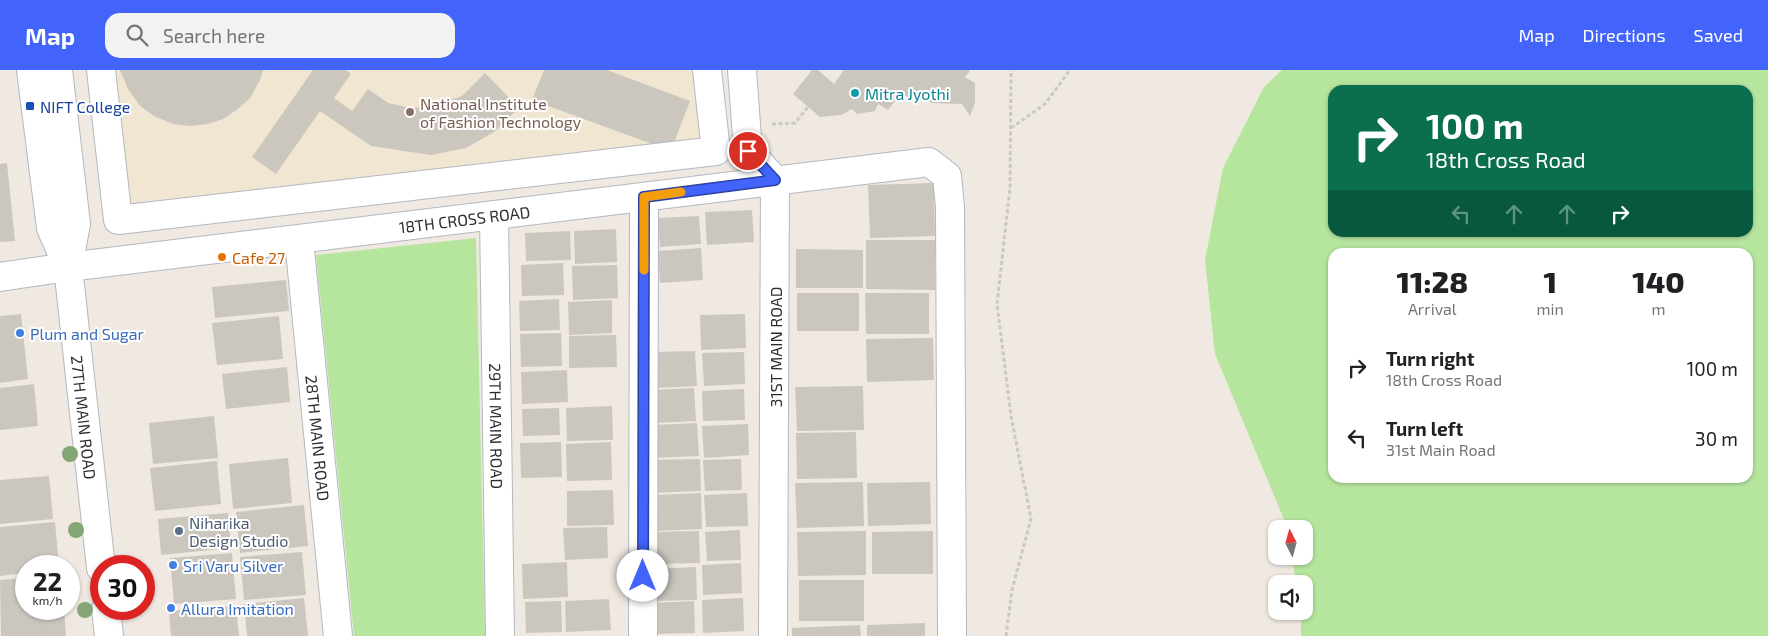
<!DOCTYPE html>
<html lang="en">
<head>
<meta charset="utf-8">
<style>
  body { margin:0; font-family:"Exo 2",sans-serif; background:#f2f2f2; color:#202124; height:100vh; display:flex; flex-direction:column; font-size:19px; white-space:nowrap }
  * { box-sizing:border-box; margin:0 }
  p { font-size:16px; color:#757577 }
  .icon { flex:none; width:28px; height:28px; fill:none; stroke:currentColor; stroke-width:2; stroke-linecap:round; stroke-linejoin:round }
  .map { position:relative; flex:1; overflow:hidden }
  .details { position:absolute; left:1328px; top:178px; width:425px; height:235px; display:flex; flex-direction:column; background:#fff; border-radius:15px; box-shadow:0 1px 4px #0004 }
  .details>* { flex:none }
  .guide { position:absolute; left:1328px; top:15px; width:425px; height:152px; border-radius:15px; box-shadow:0 1px 4px #0004; background:#0b6e4f; color:#fff; overflow:hidden }
  .needle { width:32px; rotate:354deg }
  .tools { position:absolute; left:1268px; top:450px; display:grid; gap:10px }
  .tools a { display:grid; place-items:center; width:45px; height:45px; border-radius:10px; background:#fff; box-shadow:0 1px 4px #0004; font-size:25px }
  .speed { position:absolute; left:15px; top:485px; display:flex; gap:10px; font-size:25px; font-weight:700; text-align:center }
  .speed>* { display:grid; place-content:center; width:65px; height:65px; border-radius:50%; background:#fff; box-shadow:0 1px 4px #0004; line-height:1 }
  .speed small { font-size:12px; font-weight:400 }
  .speed .limit { border:8px solid #d22; background:#fff; color:#111 }
  .pin { position:absolute; display:grid; place-items:center; width:42px; height:42px; color:#fff; margin:-21px; border:2px solid #fff; border-radius:50%; box-shadow:0 1px 5px #0007 }
  .me { position:absolute; width:55px; margin:-28px; rotate:0deg; stroke-linejoin:round; filter:drop-shadow(0 0 4px #0008) }
  .turn { display:flex; align-items:center; gap:18px; height:105px; padding:0 15px; font-size:22px }
  .turn .icon { width:65px; height:65px; stroke-width:2.5 }
  .turn b { display:block; font-size:35px; line-height:42px }
  .lanes { display:flex; align-items:center; height:48px; padding:0 15px; background:#0003; justify-content:center; gap:25px; direction:ltr }
  .lanes .off { opacity:.35 }
  .eta { display:flex; justify-content:space-evenly; align-items:center; height:85px; text-align:center }
  .eta b { font-size:30px; font-weight:800; line-height:35px }
  ul { padding:0; list-style:none }
  li { display:flex; align-items:center; gap:15px; height:70px; padding:0 15px }
  li div { flex:1 }
  li b { display:block; font-size:19px }
  li em { font-style:normal }
  header { display:flex; align-items:center; gap:30px; box-sizing:border-box; height:70px; padding:0 25px; background:#4264fb; color:#fff }
  header strong { font-size:24px }
  nav { display:flex; gap:28px; margin-inline-start:auto; font-size:18px }
  .search { width:350px; height:45px; background:#f2f2f2; display:flex; align-items:center; gap:12px; box-sizing:border-box; padding:0 18px; border-radius:15px; color:#757577; font-size:19px }
  .map>svg:first-child { display:block }
  .education { fill:#f0e6d1 }
  .green { fill:#b6e59e; fill-rule:evenodd }
  .building { fill:#cbc7bf }
  .lines { fill:none; stroke-linecap:round; stroke-linejoin:round }
  .minor-casing { stroke:#b4b7c1; stroke-width:30 }
  .path { stroke:#c9c9c9; stroke-width:3; stroke-dasharray:4 2.5; stroke-linecap:butt }
  .minor { stroke:#fff; stroke-width:28 }
  .tree { fill:#84a574 }
  .route-casing { stroke:#2b41a3; stroke-width:12 }
  .route { stroke:#4264fb; stroke-width:9 }
  .slow { stroke:#f59e0b; stroke-width:9 }
  .culture-dot { fill:#0f9aa8; stroke:#fff; stroke-width:2 }
  .transit-dot { fill:#1a4fb4; stroke:#fff; stroke-width:2 }
  .education-dot { fill:#8d6e63; stroke:#fff; stroke-width:2 }
  .food-dot { fill:#e8710a; stroke:#fff; stroke-width:2 }
  .shop-dot { fill:#3f7fe0; stroke:#fff; stroke-width:2 }
  .service-dot { fill:#5c6f8a; stroke:#fff; stroke-width:2 }
  .labels { text-anchor:middle; dominant-baseline:central; stroke-width:4; stroke-linejoin:round; paint-order:stroke }
  .culture-label { font-size:16px; fill:#0d838f; stroke:#fff; text-anchor:start }
  .education-label { font-size:16px; fill:#785e54; stroke:#fff; text-anchor:start }
  .transit-label { font-size:16px; fill:#164399; stroke:#fff; text-anchor:start }
  .street-label { font-size:16px; fill:#2e2e2e; stroke:#fff }
  .food-label { font-size:16px; fill:#c56008; stroke:#fff; text-anchor:start }
  .shop-label { font-size:16px; fill:#366cbe; stroke:#fff; text-anchor:start }
  .service-label { font-size:16px; fill:#4e5e75; stroke:#fff; text-anchor:start }
</style>
</head>
<body>
<header>
<strong>Map</strong>
<div class="search"><svg class="icon" aria-label="search" viewBox="0 0 24 24"><circle cx="10" cy="10" r="6"/><path d="M15 15l6 6"/></svg>Search here</div>
<nav><a>Map</a><a>Directions</a><a>Saved</a></nav>
</header>
<div class="map">
<svg width="1768" height="566" viewBox="0 0 1768 566">
  <rect width="100%" height="100%" fill="#efe9e1"/>
  <polygon class="education" points="89,0 723,0 728,84 110,160"/>
  <g class="green">
    <path d="M1282 0H1768V566H1301V541H1304V514H1296L1292 486H1304V459H1288L1215 284 1205 190 1223 98 1264 17ZM1332 20H1748V162H1332ZM1332 182H1748V408H1332Z"/>
    <polygon points="476,168 485,566 354,566 316,185"/>
  </g>
  <g class="building">
    <polygon points="120,0 263,0 260,10 250,28 238,39 223,49 208,54 190,56 173,54 154,46 140,36 128,19"/>
    <polygon points="313,0 346,0 351,4 334,28 352,41 368,19 388,33 411,38 437,35 462,26 485,3 519,38 494,62 466,78 431,85 371,76 320,41 276,104 252,87"/>
    <polygon points="544,0 607,0 690,31 671,81 532,30"/>
    <polygon points="812,0 818,0 834,14 844,0 969,0 970,1 965,7 975,13 975,33 970,46 962,34 931,33 918,23 911,27 900,25 888,40 878,34 875,41 857,44 852,39 841,45 820,47 793,24"/>
    <polygon points="7,93 15,171 0,172 0,94"/>
    <polygon points="934,113 935,166 870,168 868,115"/>
    <polygon points="752,140 754,172 707,175 705,142"/>
    <polygon points="699,146 701,174 660,177 658,148"/>
    <polygon points="616,159 617,192 575,194 574,161"/>
    <polygon points="570,161 571,190 526,191 525,163"/>
    <polygon points="866,170 935,170 935,220 866,219"/>
    <polygon points="701,178 703,210 660,213 658,181"/>
    <polygon points="796,179 863,180 863,218 796,218"/>
    <polygon points="563,193 564,225 522,226 521,195"/>
    <polygon points="617,195 618,228 573,230 572,196"/>
    <polygon points="286,210 289,241 215,248 212,217"/>
    <rect x="797" y="223" width="62" height="38"/>
    <polygon points="865,223 929,223 929,264 866,264"/>
    <polygon points="559,229 560,260 520,261 519,231"/>
    <polygon points="612,230 612,263 569,265 568,232"/>
    <polygon points="21,244 28,309 0,313 0,246"/>
    <polygon points="745,244 746,278 701,280 700,245"/>
    <polygon points="279,246 283,289 217,295 212,253"/>
    <polygon points="561,263 562,296 521,297 520,264"/>
    <polygon points="616,265 617,297 569,298 569,266"/>
    <polygon points="933,268 934,310 867,312 866,269"/>
    <polygon points="695,281 697,316 654,318 653,282"/>
    <polygon points="744,282 745,314 704,316 702,283"/>
    <polygon points="287,297 290,332 226,339 222,304"/>
    <polygon points="567,300 568,332 522,334 521,302"/>
    <polygon points="34,314 38,356 0,360 0,318"/>
    <polygon points="863,316 864,360 797,361 795,317"/>
    <polygon points="694,318 696,351 654,353 652,320"/>
    <polygon points="744,319 745,350 703,351 702,321"/>
    <polygon points="612,336 613,370 567,371 566,338"/>
    <polygon points="559,338 560,365 523,366 522,339"/>
    <polygon points="214,346 218,388 153,394 149,353"/>
    <polygon points="697,353 699,386 654,388 652,355"/>
    <polygon points="748,354 749,385 704,388 702,356"/>
    <polygon points="856,362 857,408 797,409 796,363"/>
    <polygon points="561,372 562,407 521,408 520,373"/>
    <polygon points="611,372 612,410 567,411 566,374"/>
    <polygon points="288,388 292,433 233,439 229,394"/>
    <polygon points="700,389 701,421 653,423 652,390"/>
    <polygon points="741,389 742,420 705,421 703,390"/>
    <polygon points="217,391 221,434 155,441 150,398"/>
    <polygon points="49,406 53,449 0,454 0,410"/>
    <polygon points="863,412 864,456 797,458 795,413"/>
    <polygon points="930,412 931,454 868,456 867,413"/>
    <polygon points="613,420 614,455 567,456 567,421"/>
    <polygon points="701,423 702,459 656,461 654,425"/>
    <polygon points="747,423 748,456 706,457 704,425"/>
    <polygon points="304,435 308,476 240,483 236,442"/>
    <polygon points="228,443 231,478 161,485 158,449"/>
    <polygon points="55,452 59,496 26,496 26,503 0,506 0,457"/>
    <polygon points="607,457 608,488 565,490 563,458"/>
    <polygon points="740,460 741,490 707,491 705,462"/>
    <polygon points="699,461 700,493 653,494 652,462"/>
    <polygon points="866,461 866,505 798,506 797,462"/>
    <polygon points="933,461 933,504 872,504 872,462"/>
    <polygon points="302,482 306,525 244,530 240,487"/>
    <polygon points="232,483 236,529 174,534 170,488"/>
    <polygon points="567,492 568,527 523,529 522,494"/>
    <polygon points="741,493 742,523 703,525 702,495"/>
    <polygon points="696,497 697,530 652,531 650,499"/>
    <polygon points="26,508 26,539 64,539 66,566 1,566 0,510"/>
    <rect x="799" y="510" width="65" height="41"/>
    <polygon points="304,528 308,566 247,566 244,534"/>
    <polygon points="743,528 744,561 703,563 702,530"/>
    <polygon points="609,529 611,560 566,562 565,531"/>
    <polygon points="561,531 562,562 526,563 525,532"/>
    <polygon points="694,531 695,563 653,564 652,533"/>
    <polygon points="236,536 239,566 171,566 169,541"/>
    <polygon points="925,553 925,566 867,566 867,555"/>
    <polygon points="860,555 861,566 792,566 792,558"/>
  </g>
  <g class="lines">
    <g class="minor-casing">
      <g id="minor">
        <polyline points="31,0 51,158 68,197"/>
        <path id="s1" d="M58 0 76 154 68 197 101 498"/>
        <polyline points="101,0 118,150 716,81 707,0"/>
        <polyline points="742,0 748,81 775,110 773,566"/>
        <path id="s2" d="M494 145 500 566"/>
        <path id="s3" d="M299 170 338 566"/>
        <path id="s4" d="M0 207 68 197 929 92 947 106 950 137 952 566"/>
        <polyline points="106,539 109,566"/>
        <polyline points="643,566 644,127"/>
      </g>
    </g>
    <g class="path">
      <polyline points="772,54 795,53 808,37"/>
      <polyline points="1011,58 1045,34 1070,0"/>
      <polyline points="1006,566 1012,520 1031,449 1011,346 997,234 1010,118 1011,0"/>
    </g>
    <use href="#minor" class="minor"/>
  </g>
  <g class="tree">
    <circle cx="70" cy="384" r="8"/>
    <circle cx="76" cy="460" r="8"/>
    <circle cx="85" cy="540" r="8"/>
  </g>
  <g class="lines">
    <g class="route-casing">
      <polyline id="route" points="643,506 644,127 775,110 748,81"/>
    </g>
    <use href="#route" class="route"/>
    <polyline class="slow" points="644,200 644,127 681,122"/>
  </g>
  <circle class="culture-dot" cx="855" cy="23" r="5"/>
  <rect class="transit-dot" x="25" y="31" width="10" height="10" rx="2.5"/>
  <circle class="education-dot" cx="410" cy="42" r="5"/>
  <circle class="food-dot" cx="222" cy="187" r="5"/>
  <g class="shop-dot">
    <circle cx="20" cy="263" r="5"/>
    <circle cx="173" cy="495" r="5"/>
    <circle cx="171" cy="538" r="5"/>
  </g>
  <circle class="service-dot" cx="179" cy="461" r="5"/>
  <g class="labels">
    <g class="culture-label">
      <text x="865" y="23">Mitra Jyothi</text>
    </g>
    <g class="education-label">
      <text x="420" y="33">National Institute<tspan x="420" dy="18">of Fashion Technology</tspan></text>
    </g>
    <g class="transit-label">
      <text x="40" y="36">NIFT College</text>
    </g>
    <g class="street-label">
      <text stroke="none"><textPath href="#s4" startOffset="468">18TH CROSS ROAD</textPath></text>
      <text transform="translate(775 277) rotate(-90)">31ST MAIN ROAD</text>
      <text stroke="none"><textPath href="#s1" startOffset="350">27TH MAIN ROAD</textPath></text>
      <text stroke="none"><textPath href="#s2" startOffset="211">29TH MAIN ROAD</textPath></text>
      <text stroke="none"><textPath href="#s3" startOffset="199">28TH MAIN ROAD</textPath></text>
    </g>
    <g class="food-label">
      <text x="232" y="187">Cafe 27</text>
    </g>
    <g class="shop-label">
      <text x="30" y="263">Plum and Sugar</text>
      <text x="183" y="495">Sri Varu Silver</text>
      <text x="181" y="538">Allura Imitation</text>
    </g>
    <g class="service-label">
      <text x="189" y="452">Niharika<tspan x="189" dy="18">Design Studio</tspan></text>
    </g>
  </g>
</svg>
<div class="tools">
<a><svg class="needle" viewBox="-14 -14 28 28"><path d="M0-13l5 13h-10z" fill="#e53935"/><path d="M0 13l5-13h-10z" fill="#757577"/></svg></a>
<a><svg class="icon" aria-label="sound" viewBox="0 0 24 24"><path d="M4 9h4l5-4v14l-5-4H4zM17 9q2 3 0 6"/></svg></a>
</div>
<div class="speed"><div>22<small>km/h</small></div><div class="limit">30</div></div>
<div class="pin" style="left:748px;top:81px;background:#d93025"><svg class="icon" aria-label="arrive" viewBox="0 0 24 24"><path d="M6 21V4h12l-3 4 3 4H6"/></svg></div>
<svg class="me" style="left:643px;top:506px" viewBox="-20 -20 40 40"><circle r="19" fill="#fff"/><path d="M0-13L10 11 0 6-10 11z" fill="#4264fb"/></svg>
<div class="guide">
<div class="turn"><svg class="icon" aria-label="right" viewBox="0 0 24 24"><path d="M7 20v-9h11M14 6l5 5-5 5"/></svg><div><b>100 m</b>18th Cross Road</div></div>
<div class="lanes"><svg class="icon off" aria-label="left" viewBox="0 0 24 24"><path d="M17 20v-9H6M10 6l-5 5 5 5"/></svg><svg class="icon off" aria-label="ahead" viewBox="0 0 24 24"><path d="M12 20V5M6 11l6-6 6 6"/></svg><svg class="icon off" aria-label="ahead" viewBox="0 0 24 24"><path d="M12 20V5M6 11l6-6 6 6"/></svg><svg class="icon" aria-label="right" viewBox="0 0 24 24"><path d="M7 20v-9h11M14 6l5 5-5 5"/></svg></div>
</div>
<section class="details">
<div class="eta">
<div><b>11:28</b><p>Arrival</p></div>
<div><b>1</b><p>min</p></div>
<div><b>140</b><p>m</p></div>
</div>
<ul>
<li><svg class="icon" aria-label="right" viewBox="0 0 24 24"><path d="M7 20v-9h11M14 6l5 5-5 5"/></svg><div><b>Turn right</b><p>18th Cross Road</p></div><em>100 m</em></li>
<li><svg class="icon" aria-label="left" viewBox="0 0 24 24"><path d="M17 20v-9H6M10 6l-5 5 5 5"/></svg><div><b>Turn left</b><p>31st Main Road</p></div><em>30 m</em></li>
</ul>
</section>
</div>
</body>
</html>
